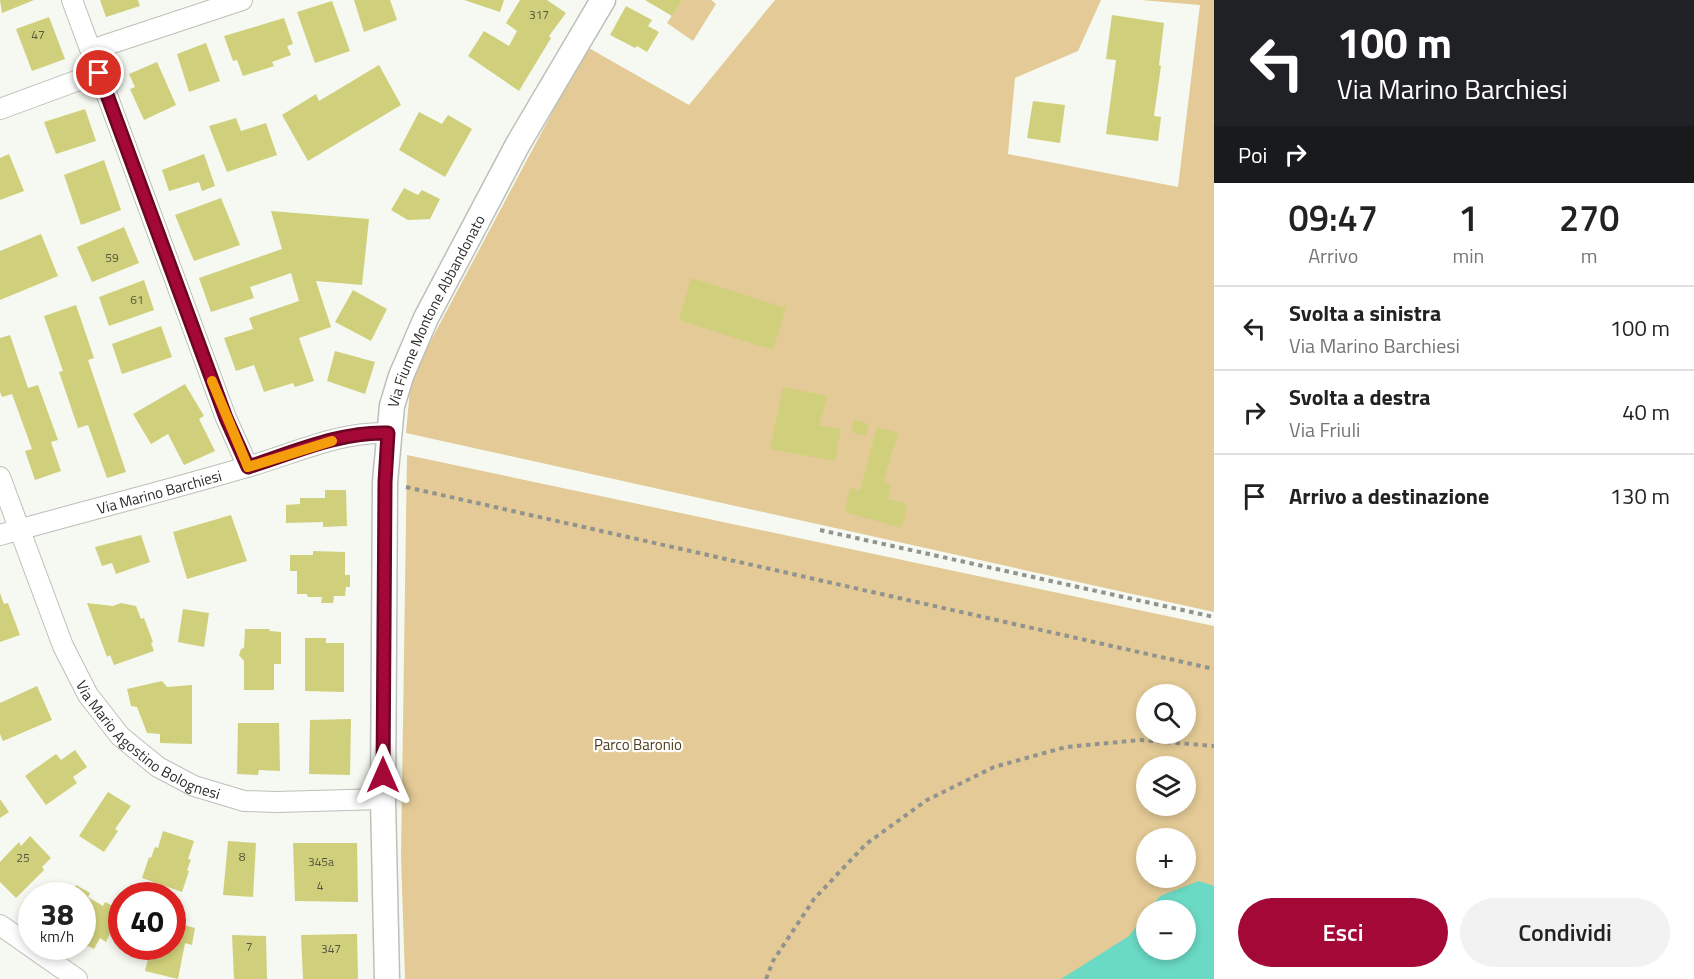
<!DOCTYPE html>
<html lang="it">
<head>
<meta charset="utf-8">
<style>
  body { margin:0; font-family:"Titillium Web",sans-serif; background:#f2f2f2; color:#222; height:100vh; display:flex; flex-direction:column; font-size:22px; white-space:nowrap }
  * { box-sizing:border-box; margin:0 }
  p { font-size:20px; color:#767676 }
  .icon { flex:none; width:33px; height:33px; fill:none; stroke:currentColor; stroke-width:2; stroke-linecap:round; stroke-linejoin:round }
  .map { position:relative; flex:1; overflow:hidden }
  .panel { display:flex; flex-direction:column; background:#fff; width:480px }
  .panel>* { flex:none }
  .hud { background:#202124; color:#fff; overflow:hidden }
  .controls { position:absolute; left:1136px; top:684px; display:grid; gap:12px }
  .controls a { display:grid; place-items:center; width:60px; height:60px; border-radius:50%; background:#fff; box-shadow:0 3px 9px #0003; font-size:30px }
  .speed { position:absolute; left:18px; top:882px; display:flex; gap:12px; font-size:30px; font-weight:700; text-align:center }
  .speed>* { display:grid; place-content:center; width:78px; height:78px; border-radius:50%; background:#fff; box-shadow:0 3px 9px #0003; line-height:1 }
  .speed small { font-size:15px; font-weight:400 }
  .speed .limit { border:9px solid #d22; background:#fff; color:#111 }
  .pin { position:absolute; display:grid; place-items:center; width:51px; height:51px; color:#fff; margin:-26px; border:3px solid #fff; border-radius:50%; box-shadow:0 2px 6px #0007 }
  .me { position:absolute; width:66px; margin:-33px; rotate:0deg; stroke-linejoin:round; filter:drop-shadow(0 0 4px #0008) }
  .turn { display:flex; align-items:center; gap:21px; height:126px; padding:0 24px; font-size:27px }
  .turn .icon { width:78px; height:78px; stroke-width:2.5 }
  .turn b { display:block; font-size:42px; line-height:51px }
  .then { display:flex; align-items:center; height:57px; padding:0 24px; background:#0003; gap:12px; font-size:22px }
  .eta { display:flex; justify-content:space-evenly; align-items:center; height:102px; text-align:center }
  .eta b { font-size:36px; font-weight:600; line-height:42px }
  .button { display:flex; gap:12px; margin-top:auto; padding:12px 24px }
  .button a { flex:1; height:69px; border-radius:36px; background:#a40836; color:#fff; font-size:24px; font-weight:600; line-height:69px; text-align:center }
  .button a+a { background:#f2f2f2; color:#222 }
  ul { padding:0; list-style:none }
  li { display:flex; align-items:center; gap:18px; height:84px; padding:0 24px; border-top:2px solid #e0e0e0 }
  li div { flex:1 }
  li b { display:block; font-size:22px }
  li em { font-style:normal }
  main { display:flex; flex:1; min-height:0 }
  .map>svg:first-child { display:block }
  .green { fill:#e3ca96; fill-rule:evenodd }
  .water { fill:#6bdac5 }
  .building { fill:#d0d07c }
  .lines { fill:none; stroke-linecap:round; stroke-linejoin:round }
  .minor-casing { stroke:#bcc0b9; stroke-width:22 }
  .tertiary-casing { stroke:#bcc0b9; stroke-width:27 }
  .path { stroke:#91948e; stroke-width:4; stroke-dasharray:4.5 4.5; stroke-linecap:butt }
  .minor { stroke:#fff; stroke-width:20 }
  .tertiary { stroke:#fff; stroke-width:24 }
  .route-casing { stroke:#6b0523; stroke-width:15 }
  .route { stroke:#a40836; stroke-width:10 }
  .slow { stroke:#f59e0b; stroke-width:10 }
  .labels { text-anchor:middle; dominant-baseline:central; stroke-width:4.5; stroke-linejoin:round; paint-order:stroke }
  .number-label { font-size:12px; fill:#55563f }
  .street-label { font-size:15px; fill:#2c2e2b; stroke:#fff }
  .park-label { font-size:15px; fill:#50411e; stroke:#fff }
</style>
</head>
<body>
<main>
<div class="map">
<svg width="1214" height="979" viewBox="0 0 1214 979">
  <rect width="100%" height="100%" fill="#f5f9f1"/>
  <g class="green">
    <polygon points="682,0 711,0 716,4 693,41 667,23"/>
    <polygon points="775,0 1101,0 1078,51 1015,78 1008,154 1178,187 1200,5 1141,0 1214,0 1214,612 406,433 411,378 587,47 689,105"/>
    <path d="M407 455 1214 626V979H405L401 857ZM1146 694H1185V734H1146ZM1146 766H1185V806H1146ZM1146 838H1185V878H1146ZM1146 910H1185V950H1146Z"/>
  </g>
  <polygon class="water" points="1199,881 1214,886 1214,979 1061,979 1129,936 1146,914 1146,950 1185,950 1185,910 1149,910 1160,896"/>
  <g class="building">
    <polygon points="0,0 34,0 2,13"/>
    <polygon points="100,0 138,0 140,6 106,17"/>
    <polygon points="354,0 390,0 397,20 364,32"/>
    <polygon points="464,0 504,0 500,12"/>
    <polygon points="520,0 547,0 566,13 549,36 551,38 519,91 468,56 484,31 509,46 517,31 506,23"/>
    <polygon points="645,0 682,0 672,16"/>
    <polygon points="332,1 350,51 315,63 297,12"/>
    <polygon points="626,6 652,20 648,26 659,32 647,52 637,46 635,48 610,35"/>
    <polygon points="1112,15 1164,23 1159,65 1161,66 1154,116 1161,117 1158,141 1106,134 1116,60 1106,59"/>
    <polygon points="49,17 65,59 32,71 16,29"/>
    <polygon points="284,18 293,44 287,46 291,55 272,62 274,66 243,76 237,60 233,61 224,36"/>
    <polygon points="206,43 220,81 189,92 177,54"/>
    <polygon points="157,62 176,105 144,120 130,89 135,87 129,74"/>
    <polygon points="379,65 401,105 308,161 282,115 316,94 319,101"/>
    <polygon points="1033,101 1065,105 1060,143 1027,138"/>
    <polygon points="85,109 96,141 56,154 44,122"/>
    <polygon points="419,112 442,124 448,115 472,129 445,177 399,150"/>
    <polygon points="236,118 241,131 266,123 277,155 227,172 209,126"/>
    <polygon points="9,154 24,191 0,200 0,158"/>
    <polygon points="204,154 215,186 202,191 199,182 169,191 162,170"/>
    <polygon points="104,160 121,210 81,225 64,175"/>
    <polygon points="404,188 418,195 422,190 440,199 430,219 408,220 391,210"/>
    <polygon points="221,198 240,245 194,261 175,215"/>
    <polygon points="271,211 369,219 362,285 316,281 331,327 299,338 314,381 295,387 293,383 264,392 254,365 236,371 224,338 253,329 249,318 299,301 291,273 250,287 254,298 211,312 199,278 282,249"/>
    <polygon points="124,227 139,263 92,282 77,247"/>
    <polygon points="41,234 58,276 0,300 0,251"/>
    <polygon points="691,278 786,308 773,350 679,320"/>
    <polygon points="144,280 154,310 109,326 99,297"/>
    <polygon points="353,290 387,309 371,341 335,322"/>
    <polygon points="76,305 94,358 88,360 126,472 107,478 88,425 78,428 59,372 63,371 44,316"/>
    <polygon points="161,326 172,357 122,374 112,344"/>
    <polygon points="10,335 28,388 38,385 58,440 51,442 61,471 35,480 25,451 32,449 12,394 2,397 0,392 0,338"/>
    <polygon points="335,351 375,362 365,394 327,381"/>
    <polygon points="185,384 204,416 199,419 215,451 184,465 168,434 151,444 133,414"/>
    <polygon points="783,387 827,396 819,425 841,429 835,461 770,449"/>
    <polygon points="854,420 869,424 866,436 851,432"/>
    <polygon points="877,427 898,433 883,482 891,484 888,499 907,504 902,528 845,512 850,487 860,491"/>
    <polygon points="325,490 346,490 347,526 323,527 323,522 286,523 286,505 300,504 300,498 325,498"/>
    <polygon points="231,515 247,561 187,579 173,532"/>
    <polygon points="141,535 150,562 116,574 112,563 102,566 95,547"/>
    <polygon points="313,551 345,552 345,575 350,575 350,587 346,587 345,596 334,596 333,603 321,603 322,597 308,597 307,594 297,594 297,571 290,571 290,555 313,555"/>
    <polygon points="0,593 4,604 8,603 20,635 0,642"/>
    <polygon points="87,603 113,606 121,603 136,606 141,619 144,618 153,642 151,643 154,651 114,665 110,655 107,657"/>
    <polygon points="183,609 209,613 204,647 178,642"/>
    <polygon points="245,629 269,629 270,631 281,632 281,664 274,664 274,690 244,690 244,661 239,655 241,649 244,648"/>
    <polygon points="305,638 326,638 326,643 344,643 344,692 305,691"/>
    <polygon points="162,681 167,687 192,685 192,744 160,743 160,734 147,733 137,707 131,706 127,689"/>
    <polygon points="37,686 52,720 3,741 0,734 0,703"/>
    <polygon points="351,719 350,775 309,774 310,720"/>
    <polygon points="238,723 279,723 280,771 259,770 258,775 237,774"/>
    <polygon points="75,750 87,767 73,777 77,783 46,805 25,776 56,754 61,760"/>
    <polygon points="108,792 131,806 115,829 118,831 104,852 79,836"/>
    <polygon points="0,799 9,812 0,818"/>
    <polygon points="163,831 194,841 188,859 191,860 187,870 189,871 182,892 142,878 149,857 151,858 155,847 158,848"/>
    <polygon points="30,836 51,858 42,867 44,870 16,898 0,882 0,862 19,842 21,846"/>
    <polygon points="228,841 256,843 253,897 223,895"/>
    <polygon points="293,843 357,843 358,902 295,901"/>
    <polygon points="76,885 90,893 88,897 103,906 105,902 121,910 106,942 100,938 94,949 84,944 89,935 82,932 82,896 70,896"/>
    <polygon points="172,922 195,928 192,945 185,943 178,979 145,971 151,946 172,946"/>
    <polygon points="357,934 358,979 303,979 301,935"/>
    <polygon points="232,935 266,936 267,979 234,979"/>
  </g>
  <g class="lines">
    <g class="minor-casing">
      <g id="minor">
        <polyline points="72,0 226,418 248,467"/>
        <polyline points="91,50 242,0"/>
        <polyline points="0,109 98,73"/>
        <path id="s1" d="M0 477 63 646 88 695 120 736 158 767 194 786 244 801 277 802 383 799"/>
        <path id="s2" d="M0 535C82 512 165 491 247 467 293 454 340 431 388 433"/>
        <polyline points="0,925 77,979"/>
      </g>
    </g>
    <g class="tertiary-casing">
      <g id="tertiary">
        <path id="s3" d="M387 979 383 799 385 482 392 406 401 376 426 318 518 144 603 0"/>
      </g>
    </g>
    <g class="path">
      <polyline points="406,487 1214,669"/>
      <polyline points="820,530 1214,617"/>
      <polyline points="766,979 773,961 814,899 866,844 927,800 994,767 1066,747 1140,740 1214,746"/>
    </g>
    <use href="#minor" class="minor"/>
    <use href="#tertiary" class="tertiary"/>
  </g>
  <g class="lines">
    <g class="route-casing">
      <path id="route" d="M99 73 226 418 248 467C292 453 341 431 388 433L385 482 383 775"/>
    </g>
    <use href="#route" class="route"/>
    <polyline class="slow" points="212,381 248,467 332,441"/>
  </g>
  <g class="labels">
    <g class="number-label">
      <text x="539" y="14">317</text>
      <text x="38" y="34">47</text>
      <text x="112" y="257">59</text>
      <text x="137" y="299">61</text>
      <text x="242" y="856">8</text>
      <text x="23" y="857">25</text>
      <text x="321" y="861">345a</text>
      <text x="320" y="885">4</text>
      <text x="249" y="946">7</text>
      <text x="331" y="948">347</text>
    </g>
    <g class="street-label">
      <text stroke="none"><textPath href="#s3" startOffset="678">Via Fiume Montone Abbandonato</textPath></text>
      <text stroke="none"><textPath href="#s2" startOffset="165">Via Marino Barchiesi</textPath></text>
      <text stroke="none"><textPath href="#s1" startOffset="312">Via Mario Agostino Bolognesi</textPath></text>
    </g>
    <g class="park-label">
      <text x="638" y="744">Parco Baronio</text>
    </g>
  </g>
</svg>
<div class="controls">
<a><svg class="icon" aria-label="search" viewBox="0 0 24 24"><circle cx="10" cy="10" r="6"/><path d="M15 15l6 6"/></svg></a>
<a><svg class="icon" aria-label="layers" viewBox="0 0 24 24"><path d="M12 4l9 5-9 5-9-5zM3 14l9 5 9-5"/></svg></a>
<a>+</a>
<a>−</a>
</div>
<div class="speed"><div>38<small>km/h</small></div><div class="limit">40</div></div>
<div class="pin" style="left:99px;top:73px;background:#d93025"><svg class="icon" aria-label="arrive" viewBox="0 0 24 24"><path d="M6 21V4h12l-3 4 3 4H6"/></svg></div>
<svg class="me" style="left:383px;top:775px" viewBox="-20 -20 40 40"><path d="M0-17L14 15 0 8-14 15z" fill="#a40836" stroke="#fff" stroke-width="4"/></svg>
</div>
<section class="panel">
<div class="hud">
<div class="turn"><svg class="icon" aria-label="left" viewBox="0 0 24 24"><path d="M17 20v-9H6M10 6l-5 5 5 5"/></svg><div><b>100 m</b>Via Marino Barchiesi</div></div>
<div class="then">Poi<svg class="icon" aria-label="right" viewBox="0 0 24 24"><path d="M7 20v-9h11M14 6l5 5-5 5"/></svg></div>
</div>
<div class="eta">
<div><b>09:47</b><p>Arrivo</p></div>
<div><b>1</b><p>min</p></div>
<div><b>270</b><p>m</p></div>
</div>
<ul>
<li><svg class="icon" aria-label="left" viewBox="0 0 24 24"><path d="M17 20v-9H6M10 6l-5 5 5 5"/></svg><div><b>Svolta a sinistra</b><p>Via Marino Barchiesi</p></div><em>100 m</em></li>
<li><svg class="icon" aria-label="right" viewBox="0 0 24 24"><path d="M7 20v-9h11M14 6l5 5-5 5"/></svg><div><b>Svolta a destra</b><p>Via Friuli</p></div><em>40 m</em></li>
<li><svg class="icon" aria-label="arrive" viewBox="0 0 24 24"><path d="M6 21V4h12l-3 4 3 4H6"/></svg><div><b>Arrivo a destinazione</b></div><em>130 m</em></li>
</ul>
<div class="button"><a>Esci</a><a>Condividi</a></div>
</section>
</main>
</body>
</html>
